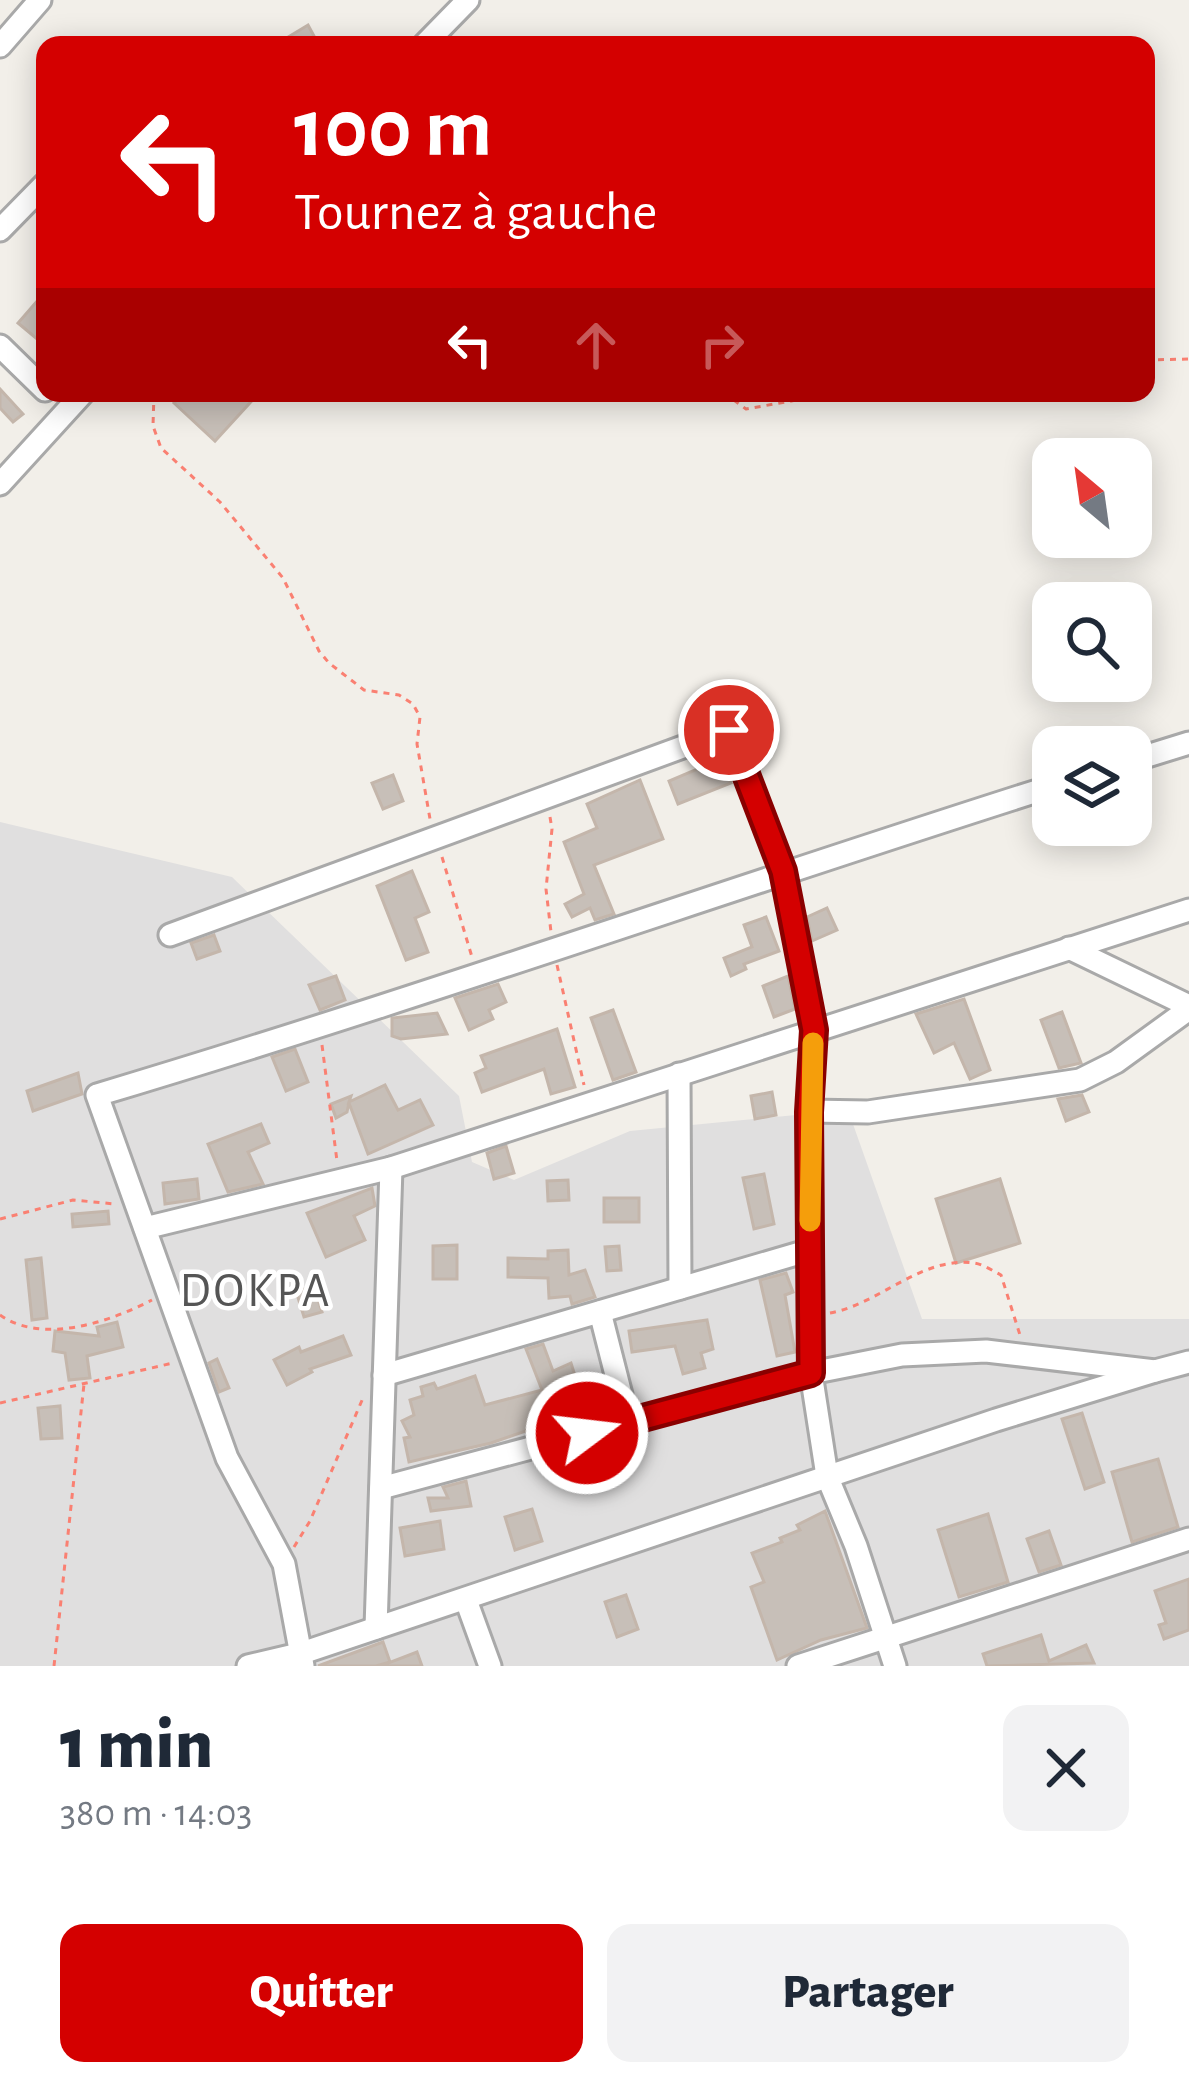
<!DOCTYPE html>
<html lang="fr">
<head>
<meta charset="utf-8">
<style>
  body { margin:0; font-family:"Alegreya Sans",sans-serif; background:#f2f2f3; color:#1f2937; height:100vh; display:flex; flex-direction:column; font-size:45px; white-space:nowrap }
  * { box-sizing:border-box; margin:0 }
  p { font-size:39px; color:#747a83 }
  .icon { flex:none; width:66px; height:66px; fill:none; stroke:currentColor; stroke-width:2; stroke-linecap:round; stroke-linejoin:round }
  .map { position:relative; height:1666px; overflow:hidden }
  .details { display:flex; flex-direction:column; background:#fff; flex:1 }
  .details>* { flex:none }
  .hud { position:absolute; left:36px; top:36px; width:1119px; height:366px; border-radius:24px; box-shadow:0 6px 30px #0003; background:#d40000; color:#fff; overflow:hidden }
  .needle { width:78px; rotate:331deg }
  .tools { position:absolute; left:1032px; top:438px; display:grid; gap:24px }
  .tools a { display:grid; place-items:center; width:120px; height:120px; border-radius:24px; background:#fff; box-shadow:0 6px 30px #0003; font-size:60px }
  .pin { position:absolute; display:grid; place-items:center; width:102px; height:102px; color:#fff; margin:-51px; border:6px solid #fff; border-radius:50%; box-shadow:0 3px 12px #0007 }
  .me { position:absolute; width:132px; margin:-66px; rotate:75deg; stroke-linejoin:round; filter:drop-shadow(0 0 9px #0008) }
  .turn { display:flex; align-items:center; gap:42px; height:252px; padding:0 60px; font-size:54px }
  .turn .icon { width:156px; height:156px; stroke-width:2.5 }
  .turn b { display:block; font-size:84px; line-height:102px }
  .lanes { display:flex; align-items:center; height:114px; padding:0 60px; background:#0003; justify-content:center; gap:60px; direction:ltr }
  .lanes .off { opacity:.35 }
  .round { display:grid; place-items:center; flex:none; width:126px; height:126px; border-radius:24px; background:#f2f2f3 }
  .overview { display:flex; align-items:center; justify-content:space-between; height:204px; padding:0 60px }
  h1 { font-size:72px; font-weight:800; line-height:90px }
  .button { display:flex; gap:24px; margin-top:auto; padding:24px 60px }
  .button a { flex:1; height:138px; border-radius:24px; background:#d40000; color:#fff; font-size:48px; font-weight:800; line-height:138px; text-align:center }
  .button a+a { background:#f2f2f3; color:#1f2937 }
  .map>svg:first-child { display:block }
  .residential { fill:#e0dfdf }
  .building { fill:#c7bfb8; stroke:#c4b6ab; stroke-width:3 }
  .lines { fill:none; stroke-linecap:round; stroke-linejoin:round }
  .minor-casing { stroke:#a9a9a9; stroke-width:27 }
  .path { stroke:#fa8072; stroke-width:3; stroke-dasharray:6 6; stroke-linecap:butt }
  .minor { stroke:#fff; stroke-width:21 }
  .route-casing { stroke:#8a0000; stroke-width:30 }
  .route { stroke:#d40000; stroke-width:21 }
  .slow { stroke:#f59e0b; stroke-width:21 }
  .labels { text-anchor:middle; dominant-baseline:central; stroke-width:9; stroke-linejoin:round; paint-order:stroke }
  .quarter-label { font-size:48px; letter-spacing:3px; fill:#555; stroke:#fff }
</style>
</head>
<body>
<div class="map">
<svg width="1189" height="1666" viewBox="0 0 1189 1666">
  <rect width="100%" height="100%" fill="#f2efe9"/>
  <polygon class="residential" points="0,822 232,877 459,1096 472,1162 514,1180 630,1131 848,1110 922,1319 1189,1319 1189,1666 0,1666"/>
  <g class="building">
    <polygon points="308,25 315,38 303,45 275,45"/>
    <polygon points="45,292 45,330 37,339 18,323"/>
    <polygon points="0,389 23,414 13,422 0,408"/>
    <polygon points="183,393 259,393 215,441 174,403"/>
    <polygon points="721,759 731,783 678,804 669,781"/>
    <polygon points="393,775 403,801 383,809 372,783"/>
    <polygon points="640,780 663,839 594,865 614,914 595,920 590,908 572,917 565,904 584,894 564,842 597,828 587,804"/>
    <polygon points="412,871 429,912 415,918 428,952 406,960 377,886"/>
    <polygon points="827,908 837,930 812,941 807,917"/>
    <polygon points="766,917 779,951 744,964 746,969 731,976 724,958 752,947 744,925"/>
    <polygon points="214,935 220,951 197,959 191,943"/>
    <polygon points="336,976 345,1000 320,1010 309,985"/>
    <polygon points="788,976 795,1009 774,1017 763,986"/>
    <polygon points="498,984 506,1002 489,1010 493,1019 469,1030 455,998"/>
    <polygon points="964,999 990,1070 970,1079 954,1043 934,1053 916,1014"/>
    <polygon points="613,1010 636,1072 613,1080 591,1018"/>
    <polygon points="1062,1012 1081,1063 1059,1068 1041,1020"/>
    <polygon points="437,1013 447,1034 401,1039 392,1036 392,1018"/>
    <polygon points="557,1029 575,1087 551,1094 544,1069 482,1092 475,1073 486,1068 481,1056"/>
    <polygon points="295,1049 308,1082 286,1091 272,1057"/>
    <polygon points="78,1073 82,1094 33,1111 27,1091"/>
    <polygon points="385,1085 398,1110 420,1100 433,1125 368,1154 349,1103 347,1112 336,1118 331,1104 351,1096 349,1102"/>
    <polygon points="772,1092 776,1115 755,1119 751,1096"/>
    <polygon points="1082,1095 1089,1112 1066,1121 1058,1099"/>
    <polygon points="261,1124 269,1143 248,1152 263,1184 228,1192 208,1144"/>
    <polygon points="506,1146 514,1173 494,1179 487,1153"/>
    <polygon points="764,1174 774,1224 754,1229 743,1178"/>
    <polygon points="197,1179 199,1199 165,1204 163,1183"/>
    <polygon points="1000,1179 1020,1243 956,1263 936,1199"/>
    <polygon points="568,1180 569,1200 548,1201 547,1181"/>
    <polygon points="372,1188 375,1206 354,1216 365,1240 326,1257 307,1213"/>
    <rect x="604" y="1198" width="35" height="24"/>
    <polygon points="108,1211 109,1224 73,1227 72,1214"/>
    <polygon points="457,1245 457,1279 433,1279 433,1246"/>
    <polygon points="619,1246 621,1270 607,1271 605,1247"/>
    <polygon points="568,1250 569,1275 585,1270 595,1297 572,1304 570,1296 549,1298 548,1278 508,1277 508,1258 548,1259 548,1251"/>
    <polygon points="41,1258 47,1318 32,1320 26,1260"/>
    <polygon points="786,1273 793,1292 785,1295 795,1352 777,1356 760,1280"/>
    <polygon points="314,1286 322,1312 304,1317 296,1291"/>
    <polygon points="707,1320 713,1349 701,1353 705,1368 683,1374 675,1346 632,1352 629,1331"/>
    <polygon points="117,1322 123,1347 87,1356 90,1378 69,1380 65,1353 53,1351 55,1331 99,1336 97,1327"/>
    <polygon points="343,1336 351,1355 310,1369 312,1372 287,1385 274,1360 299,1347 301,1352"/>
    <polygon points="543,1344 553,1371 571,1363 582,1398 571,1402 573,1408 539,1418 543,1425 491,1443 409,1462 404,1438 410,1437 402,1421 414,1415 410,1400 423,1396 421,1387 434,1383 437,1389 475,1376 485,1405 542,1390 526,1349"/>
    <polygon points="217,1359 229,1388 219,1392 209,1363"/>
    <polygon points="60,1406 62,1438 41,1439 38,1408"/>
    <polygon points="1082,1413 1104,1482 1085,1489 1062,1419"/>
    <polygon points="1158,1459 1178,1527 1132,1542 1112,1472"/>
    <polygon points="466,1481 471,1506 431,1511 428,1498 448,1498 443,1487"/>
    <polygon points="532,1509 542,1541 515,1550 505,1517"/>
    <polygon points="825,1511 867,1628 821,1640 777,1660 751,1587 764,1582 752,1553 782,1542 780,1538 800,1530 797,1525"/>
    <polygon points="988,1514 1008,1582 959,1597 938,1530"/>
    <polygon points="440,1521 444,1549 405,1556 400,1528"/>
    <polygon points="1049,1531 1061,1565 1039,1572 1027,1539"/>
    <polygon points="1189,1579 1189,1630 1164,1639 1159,1625 1166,1623 1155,1591"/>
    <polygon points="626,1595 638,1629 617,1637 605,1602"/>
    <polygon points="1041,1635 1049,1661 1086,1645 1094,1663 987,1666 983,1654"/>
    <polygon points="383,1642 390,1662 376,1666 318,1666"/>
    <polygon points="417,1652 422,1666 384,1666 383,1665"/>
  </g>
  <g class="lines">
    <g class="minor-casing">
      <g id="minor">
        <polyline points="424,45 468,0"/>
        <polyline points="0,46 40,0"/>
        <polyline points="0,230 45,184"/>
        <polyline points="0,346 45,390"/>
        <polyline points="0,484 83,393"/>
        <polyline points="1131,761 1189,743"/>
        <polyline points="170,935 729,730 783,871 814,1030 809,1111 811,1373 827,1476 856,1546 895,1666"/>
        <polyline points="1069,948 1189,1006"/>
        <polyline points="679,1074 680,1288"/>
        <polyline points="809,1111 868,1112 1080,1080 1116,1062 1189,1009"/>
        <polyline points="145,1228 391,1168 1189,910"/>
        <polyline points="600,1312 628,1422"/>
        <polyline points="384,1375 810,1250"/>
        <polyline points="381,1488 811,1373 902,1355 986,1351 1155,1371 1189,1362"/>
        <polyline points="466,1600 490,1666"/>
        <polyline points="376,1628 391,1168"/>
        <polyline points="248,1666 299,1654 996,1420 1155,1371"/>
        <path d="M303 1666 284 1564 227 1458 97 1095C418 999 734 887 1053 786"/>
        <polyline points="798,1666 1189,1539"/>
      </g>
    </g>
    <g class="path">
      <polyline points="1146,360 1189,359"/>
      <polyline points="154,393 153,426 161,448 220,502 283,578 319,651 329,663 364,690 399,695 413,704 420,717 417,744 430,819"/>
      <polyline points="724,393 746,409 836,393"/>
      <polyline points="550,817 552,829 546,889 551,932"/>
      <polyline points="442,857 472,957"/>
      <polyline points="557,965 584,1085"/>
      <polyline points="322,1045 337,1161"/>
      <polyline points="0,1219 73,1200 115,1204"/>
      <path d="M830 1313C880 1304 921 1256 974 1263 983 1264 993 1271 1001 1275L1020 1335"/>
      <path d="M0 1315C43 1345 109 1322 152 1300"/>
      <polyline points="0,1403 173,1363"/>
      <polyline points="294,1547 310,1521 363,1398"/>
      <polyline points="54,1666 84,1384"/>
    </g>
    <use href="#minor" class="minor"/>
  </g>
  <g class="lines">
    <g class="route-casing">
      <polyline id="route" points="587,1433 811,1373 809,1112 814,1030 783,871 729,730"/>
    </g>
    <use href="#route" class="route"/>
    <polyline class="slow" points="810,1221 813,1043"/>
  </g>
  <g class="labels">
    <g class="quarter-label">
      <text x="256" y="1292">DOKPA</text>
    </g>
  </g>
</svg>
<div class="tools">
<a><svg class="needle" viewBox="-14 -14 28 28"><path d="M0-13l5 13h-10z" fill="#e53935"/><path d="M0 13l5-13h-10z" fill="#747a83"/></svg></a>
<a><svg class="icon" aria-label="search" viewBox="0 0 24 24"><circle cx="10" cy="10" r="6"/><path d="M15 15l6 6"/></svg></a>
<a><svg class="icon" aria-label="layers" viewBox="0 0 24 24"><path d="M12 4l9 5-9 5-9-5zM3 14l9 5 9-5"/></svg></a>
</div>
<div class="pin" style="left:729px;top:730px;background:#d93025"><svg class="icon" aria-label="arrive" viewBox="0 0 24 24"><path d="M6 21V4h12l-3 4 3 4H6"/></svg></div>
<svg class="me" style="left:587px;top:1433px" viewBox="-20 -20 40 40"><circle r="17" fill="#d40000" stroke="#fff" stroke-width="3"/><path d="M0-11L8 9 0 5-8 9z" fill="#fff"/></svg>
<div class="hud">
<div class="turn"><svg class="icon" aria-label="left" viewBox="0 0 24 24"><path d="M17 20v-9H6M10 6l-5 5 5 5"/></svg><div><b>100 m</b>Tournez à gauche</div></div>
<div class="lanes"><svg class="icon" aria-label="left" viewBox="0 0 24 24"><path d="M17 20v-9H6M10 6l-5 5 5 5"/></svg><svg class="icon off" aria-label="ahead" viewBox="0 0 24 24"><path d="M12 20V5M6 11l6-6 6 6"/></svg><svg class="icon off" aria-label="right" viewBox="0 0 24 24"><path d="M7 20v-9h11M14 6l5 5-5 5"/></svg></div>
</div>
</div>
<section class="details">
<div class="overview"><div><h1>1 min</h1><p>380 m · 14:03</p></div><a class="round"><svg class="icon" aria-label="close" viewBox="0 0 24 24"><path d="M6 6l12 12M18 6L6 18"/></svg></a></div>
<div class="button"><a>Quitter</a><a>Partager</a></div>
</section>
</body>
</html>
